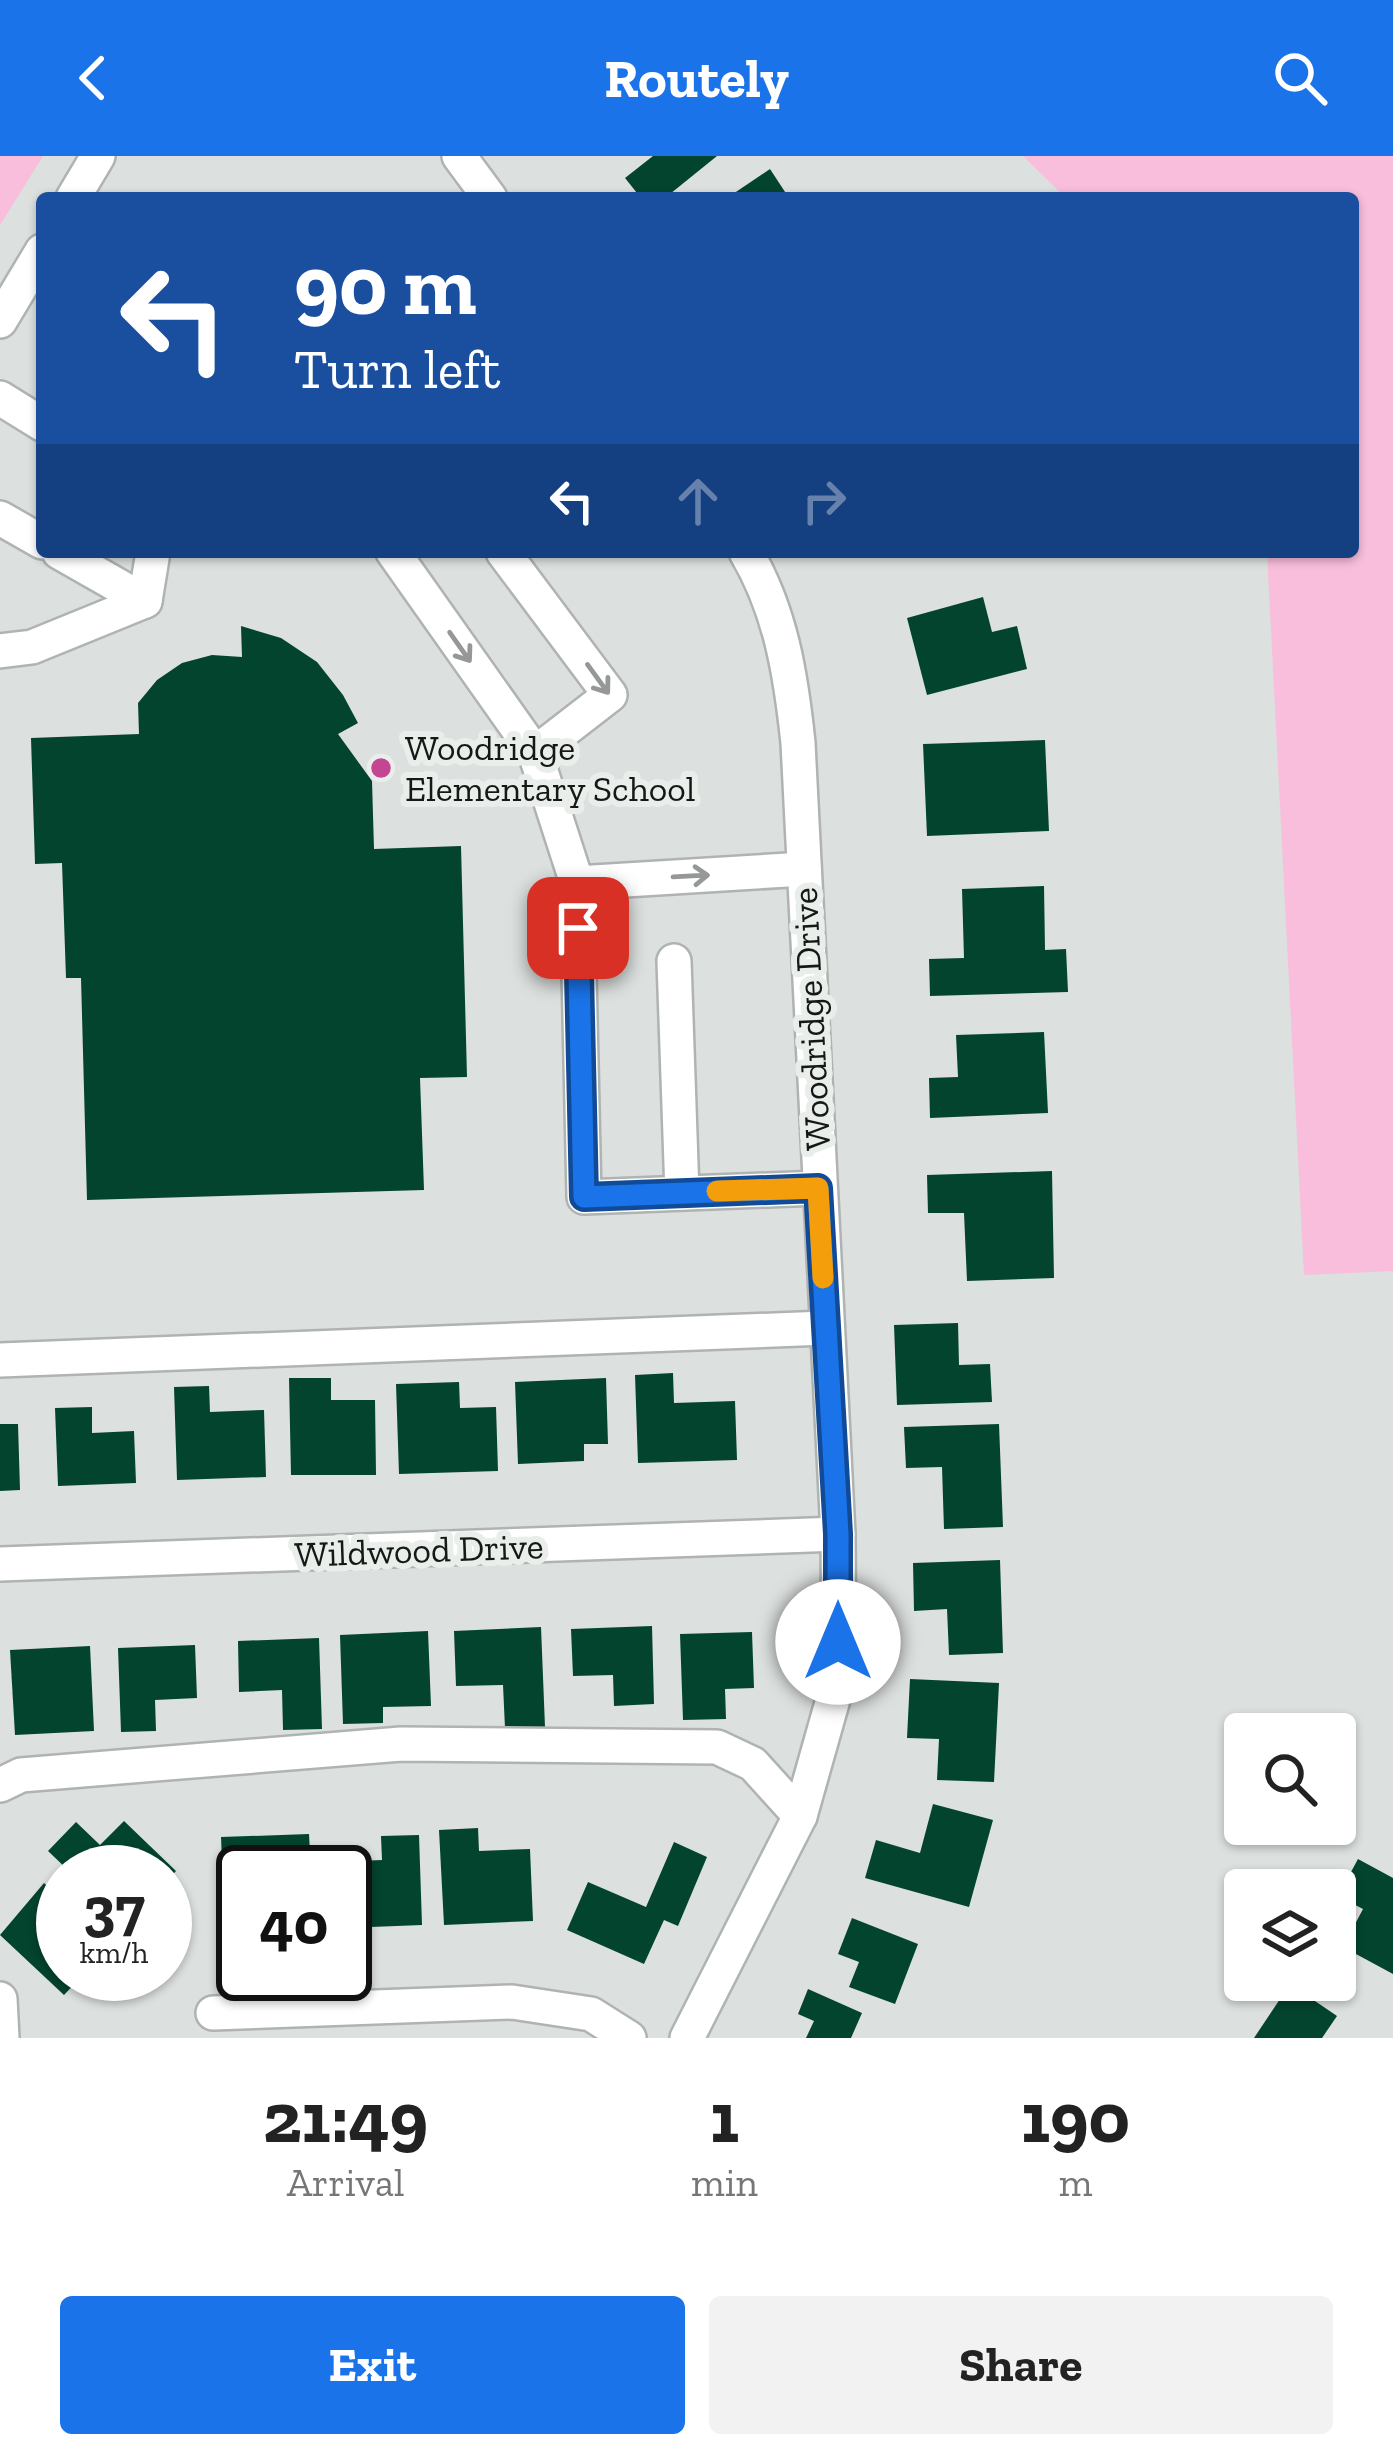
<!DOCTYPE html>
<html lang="en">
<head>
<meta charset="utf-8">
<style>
  body { margin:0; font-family:"Zilla Slab",serif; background:#f2f2f2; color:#222; height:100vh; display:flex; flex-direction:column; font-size:45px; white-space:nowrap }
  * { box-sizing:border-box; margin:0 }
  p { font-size:39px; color:#767676 }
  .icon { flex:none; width:66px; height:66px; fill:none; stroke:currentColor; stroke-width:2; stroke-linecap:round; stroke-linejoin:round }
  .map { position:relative; height:1882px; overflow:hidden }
  .sheet { display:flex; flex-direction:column; background:#fff; flex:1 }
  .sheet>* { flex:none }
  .banner { position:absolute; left:36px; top:36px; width:1323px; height:366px; border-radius:12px; box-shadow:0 3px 9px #0004; background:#1a4fa0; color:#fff; overflow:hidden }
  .tools { position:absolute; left:1224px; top:1557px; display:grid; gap:24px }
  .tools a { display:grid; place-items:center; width:132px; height:132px; border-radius:12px; background:#fff; box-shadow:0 3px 9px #0004; font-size:60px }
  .speed { position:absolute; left:36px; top:1689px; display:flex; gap:24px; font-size:60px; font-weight:700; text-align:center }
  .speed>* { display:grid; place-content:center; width:156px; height:156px; border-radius:50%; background:#fff; box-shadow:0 3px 9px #0004; line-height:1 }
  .speed small { font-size:30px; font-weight:400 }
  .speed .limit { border:6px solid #111; border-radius:18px; background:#fff; color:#111 }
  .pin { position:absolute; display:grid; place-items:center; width:102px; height:102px; color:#fff; margin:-51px; border-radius:24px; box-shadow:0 6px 18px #0006 }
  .me { position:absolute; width:132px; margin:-66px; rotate:0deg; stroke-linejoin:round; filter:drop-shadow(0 0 9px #0008) }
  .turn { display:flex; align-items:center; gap:42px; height:252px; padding:0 60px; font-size:54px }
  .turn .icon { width:156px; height:156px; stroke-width:2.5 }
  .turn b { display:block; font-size:84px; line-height:102px }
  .lanes { display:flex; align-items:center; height:114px; padding:0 60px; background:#0003; justify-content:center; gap:60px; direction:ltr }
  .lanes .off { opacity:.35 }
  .eta { display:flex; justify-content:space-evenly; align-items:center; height:204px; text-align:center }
  .eta b { font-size:72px; font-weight:700; line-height:84px }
  .cta { display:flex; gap:24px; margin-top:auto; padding:24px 60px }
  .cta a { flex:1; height:138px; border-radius:12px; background:#1a73e8; color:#fff; font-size:48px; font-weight:700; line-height:138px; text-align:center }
  .cta a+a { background:#f2f2f2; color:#222 }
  header { display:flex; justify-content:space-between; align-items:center; height:156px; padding:0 60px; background:#1a73e8; color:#fff; font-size:54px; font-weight:700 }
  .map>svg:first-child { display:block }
  .green { fill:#f8bedb }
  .building { fill:#03442e }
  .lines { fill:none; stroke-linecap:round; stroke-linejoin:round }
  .minor-casing { stroke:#afb3b1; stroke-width:38 }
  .minor { stroke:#fff; stroke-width:33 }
  .oneway { stroke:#969797 }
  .route-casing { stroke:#114b97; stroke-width:30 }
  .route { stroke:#1a73e8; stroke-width:21 }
  .slow { stroke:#f59e0b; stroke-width:21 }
  .poi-dot { fill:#c44591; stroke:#e9eeeb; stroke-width:4.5 }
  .labels { text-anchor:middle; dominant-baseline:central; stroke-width:12; stroke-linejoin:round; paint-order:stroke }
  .poi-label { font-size:36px; fill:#161817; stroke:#e9eeeb; text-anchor:start }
  .street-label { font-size:36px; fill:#161817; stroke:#e9eeeb }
</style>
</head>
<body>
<header><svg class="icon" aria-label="back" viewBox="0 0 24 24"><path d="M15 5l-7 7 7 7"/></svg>Routely<svg class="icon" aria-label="search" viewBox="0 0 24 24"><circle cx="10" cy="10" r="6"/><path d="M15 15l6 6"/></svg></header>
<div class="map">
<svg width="1393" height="1882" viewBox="0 0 1393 1882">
  <rect width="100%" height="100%" fill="#dce0de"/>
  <g class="green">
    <polygon points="0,0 43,0 0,69"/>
    <polygon points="1023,0 1393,0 1393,1115 1304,1119 1267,396 1353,396 1353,42 1066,42"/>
  </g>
  <g class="building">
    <polygon points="653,0 717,0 665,42 641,42 625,22"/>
    <polygon points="770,13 789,42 727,42"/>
    <polygon points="983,441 992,476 1017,470 1027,513 927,539 907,462"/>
    <polygon points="241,470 281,482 317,506 343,539 358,567 338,578 372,625 374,693 461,690 467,921 420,922 424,1034 87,1044 81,822 66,822 62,707 35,708 31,582 139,578 138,547 157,524 182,507 212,499 242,501"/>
    <polygon points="1045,584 1049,675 927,680 923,588"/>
    <polygon points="1044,730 1045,794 1066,793 1068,836 930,840 929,803 964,802 962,733"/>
    <polygon points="1044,876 1048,957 930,962 929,922 958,921 956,879"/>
    <polygon points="1052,1015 1054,1122 967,1125 964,1057 928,1057 927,1019"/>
    <polygon points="958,1167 959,1209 990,1208 992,1246 897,1249 894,1169"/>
    <polygon points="673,1217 674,1247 735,1245 737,1304 638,1307 635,1219"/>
    <polygon points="289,1222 331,1222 331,1244 375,1244 376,1319 291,1319"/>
    <polygon points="606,1222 608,1288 584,1288 584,1305 518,1308 515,1226"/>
    <polygon points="459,1226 460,1252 496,1251 498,1315 399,1318 396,1228"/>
    <polygon points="209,1230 210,1256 264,1254 266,1321 177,1324 174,1231"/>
    <polygon points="92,1251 92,1277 134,1275 136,1327 58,1330 55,1252"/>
    <polygon points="0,1268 18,1268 20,1334 0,1335"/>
    <polygon points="999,1268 1003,1371 944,1373 942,1311 906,1312 904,1271"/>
    <polygon points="1000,1404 1003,1497 949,1499 947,1453 914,1455 913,1407"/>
    <polygon points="652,1470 654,1548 614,1550 613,1519 573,1520 571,1473"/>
    <polygon points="541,1471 545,1571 505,1572 503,1529 456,1530 454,1475"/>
    <polygon points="428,1475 431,1550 383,1551 383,1567 343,1568 340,1479"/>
    <polygon points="752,1476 754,1532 725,1533 726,1563 683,1564 680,1478"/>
    <polygon points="319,1482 322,1573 283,1574 282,1534 239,1536 238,1485"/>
    <polygon points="195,1489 197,1542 155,1544 156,1575 121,1576 118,1492"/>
    <polygon points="90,1490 94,1575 15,1579 10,1494"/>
    <polygon points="910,1523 999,1527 994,1626 937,1624 939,1583 907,1582"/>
    <polygon points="933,1648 993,1664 969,1751 865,1722 876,1684 920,1697"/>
    <polygon points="124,1665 176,1715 165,1727 165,1716 70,1716 48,1695 76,1666 100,1689"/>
    <polygon points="478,1672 479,1695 530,1693 533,1765 444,1769 439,1674"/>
    <polygon points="309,1678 311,1716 243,1716 243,1753 224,1754 221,1681"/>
    <polygon points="419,1679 422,1769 345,1772 345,1716 331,1716 331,1706 382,1704 381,1680"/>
    <polygon points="674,1686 707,1701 678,1770 664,1764 644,1808 567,1774 588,1726 646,1751"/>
    <polygon points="1358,1703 1393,1722 1393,1818 1343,1791 1363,1753 1338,1740"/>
    <polygon points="44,1727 63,1745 63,1818 84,1818 64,1839 0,1779"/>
    <polygon points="852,1762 918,1788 895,1848 849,1831 859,1806 838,1798"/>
    <polygon points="1290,1828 1337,1860 1322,1882 1254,1882"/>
    <polygon points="808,1833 862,1857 851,1882 806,1882 814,1865 798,1858"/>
  </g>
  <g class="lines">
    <g class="minor-casing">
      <g id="minor">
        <polyline points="459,0 490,42"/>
        <polyline points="73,42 98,0"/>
        <polyline points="0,165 42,95"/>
        <polyline points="0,242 42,268"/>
        <polyline points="0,362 42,386"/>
        <polyline points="59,396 145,445"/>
        <polyline points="393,396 535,597 577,727 584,1041 819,1032"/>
        <polyline points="503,396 610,539 535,597"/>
        <polyline points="0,495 32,491 145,445 153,396"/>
        <polyline points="577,727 804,713"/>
        <polyline points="674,805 682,1037"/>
        <polyline points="0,1204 825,1172"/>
        <polyline points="0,1408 838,1378"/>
        <polyline points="0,1629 21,1619 401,1588 717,1591 753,1608 800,1660"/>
        <polyline points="0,1843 2,1882"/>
        <polyline points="213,1857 512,1846 591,1858 629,1882"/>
        <path d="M687 1882 800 1660 839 1522 838 1378 798 587C791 520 781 455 746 396"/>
      </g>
    </g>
    <use href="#minor" class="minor"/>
  </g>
  <defs><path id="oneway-shaft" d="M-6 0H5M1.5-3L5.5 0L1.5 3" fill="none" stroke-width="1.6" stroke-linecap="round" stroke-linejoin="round" transform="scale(3)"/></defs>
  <g class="oneway">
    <use href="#oneway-shaft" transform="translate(460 491) rotate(55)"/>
    <use href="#oneway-shaft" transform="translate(598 523) rotate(54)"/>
    <use href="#oneway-shaft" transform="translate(691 720) rotate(-3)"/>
  </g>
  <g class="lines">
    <g class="route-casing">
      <polyline id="route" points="578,772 584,1041 818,1032 838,1378 838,1486"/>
    </g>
    <use href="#route" class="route"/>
    <polyline class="slow" points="717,1035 818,1032 823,1122"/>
  </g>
  <circle class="poi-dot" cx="381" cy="612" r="12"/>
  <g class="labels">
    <g class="poi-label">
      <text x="405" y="591">Woodridge<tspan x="405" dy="41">Elementary School</tspan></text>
    </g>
    <g class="street-label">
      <text transform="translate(811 863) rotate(-93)">Woodridge Drive</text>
      <text transform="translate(419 1394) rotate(-2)">Wildwood Drive</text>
    </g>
  </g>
</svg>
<div class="tools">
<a><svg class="icon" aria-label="search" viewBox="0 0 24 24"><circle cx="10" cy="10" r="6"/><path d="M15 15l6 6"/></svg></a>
<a><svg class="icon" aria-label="layers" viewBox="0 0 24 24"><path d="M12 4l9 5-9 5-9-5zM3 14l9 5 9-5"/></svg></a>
</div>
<div class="speed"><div>37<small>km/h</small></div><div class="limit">40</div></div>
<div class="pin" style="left:578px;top:772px;background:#d93025"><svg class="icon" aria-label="arrive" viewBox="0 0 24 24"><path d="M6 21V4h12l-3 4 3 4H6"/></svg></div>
<svg class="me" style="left:838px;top:1486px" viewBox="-20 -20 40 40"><circle r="19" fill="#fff"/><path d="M0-13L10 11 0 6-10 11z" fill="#1a73e8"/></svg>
<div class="banner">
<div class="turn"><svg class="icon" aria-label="left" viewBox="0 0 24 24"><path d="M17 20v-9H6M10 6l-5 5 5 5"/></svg><div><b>90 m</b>Turn left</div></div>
<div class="lanes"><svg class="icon" aria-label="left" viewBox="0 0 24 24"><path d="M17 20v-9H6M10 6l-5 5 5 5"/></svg><svg class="icon off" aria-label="ahead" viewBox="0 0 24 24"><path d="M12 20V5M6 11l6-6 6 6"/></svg><svg class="icon off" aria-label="right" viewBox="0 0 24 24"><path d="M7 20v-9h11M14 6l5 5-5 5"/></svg></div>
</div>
</div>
<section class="sheet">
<div class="eta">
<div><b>21:49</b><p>Arrival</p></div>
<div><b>1</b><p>min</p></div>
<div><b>190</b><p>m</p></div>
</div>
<div class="cta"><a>Exit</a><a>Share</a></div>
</section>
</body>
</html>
